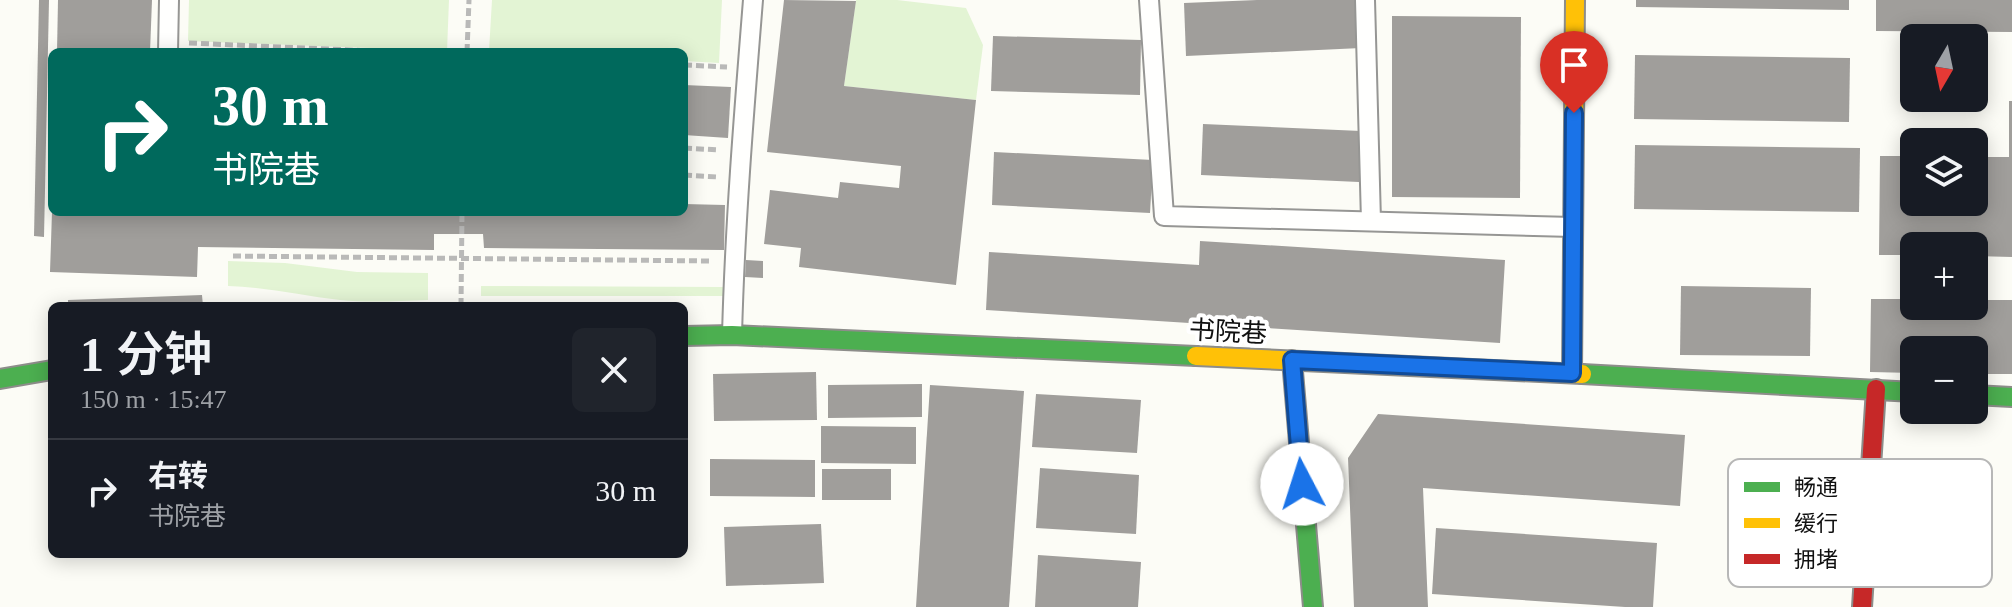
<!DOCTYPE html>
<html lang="zh">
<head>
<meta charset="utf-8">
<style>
  body { margin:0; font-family:"Times New Roman","Noto Sans SC",serif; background:#20242c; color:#f1f3f6; height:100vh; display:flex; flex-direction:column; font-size:30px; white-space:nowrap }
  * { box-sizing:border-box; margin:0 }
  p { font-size:26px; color:#9ea1a6 }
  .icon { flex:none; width:44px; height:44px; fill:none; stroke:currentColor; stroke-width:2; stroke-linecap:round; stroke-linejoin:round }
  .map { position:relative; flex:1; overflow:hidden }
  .details { position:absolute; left:48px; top:302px; width:640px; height:256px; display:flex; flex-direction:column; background:#171b24; border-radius:12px; box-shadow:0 4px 20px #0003 }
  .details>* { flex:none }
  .hud { position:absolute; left:48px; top:48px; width:640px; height:168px; border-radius:12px; box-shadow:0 4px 20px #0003; background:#00695c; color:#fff; overflow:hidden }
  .needle { width:52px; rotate:189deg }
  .tools { position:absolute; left:1900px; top:24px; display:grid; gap:16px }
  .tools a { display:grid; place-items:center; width:88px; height:88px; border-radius:12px; background:#171b24; box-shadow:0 4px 20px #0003; font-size:40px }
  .pin { position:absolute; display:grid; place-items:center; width:68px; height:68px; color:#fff; margin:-82px -34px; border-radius:50% 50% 50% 0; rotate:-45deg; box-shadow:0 0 8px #0007 }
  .pin .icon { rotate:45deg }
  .me { position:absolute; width:88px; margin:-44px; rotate:355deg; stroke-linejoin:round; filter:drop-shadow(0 0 6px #0008) }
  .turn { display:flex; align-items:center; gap:28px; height:168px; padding:0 32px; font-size:36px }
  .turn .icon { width:104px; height:104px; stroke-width:2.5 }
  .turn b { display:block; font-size:56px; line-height:68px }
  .round { display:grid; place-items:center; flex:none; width:84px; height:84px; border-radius:12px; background:#20242c }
  .overview { display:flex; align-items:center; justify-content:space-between; height:136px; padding:0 32px }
  h1 { font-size:48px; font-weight:600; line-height:60px }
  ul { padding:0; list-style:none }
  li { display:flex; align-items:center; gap:24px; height:104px; padding:0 32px; border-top:2px solid #363941 }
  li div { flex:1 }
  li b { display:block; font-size:30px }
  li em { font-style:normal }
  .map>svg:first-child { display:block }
  .green { fill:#e3f4d4 }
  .building { fill:#a09e9b }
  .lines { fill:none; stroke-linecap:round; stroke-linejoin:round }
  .lane-casing { stroke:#969694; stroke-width:22 }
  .fast-casing { stroke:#8d8d8a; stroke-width:22 }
  .slow-casing { stroke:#8d8d8a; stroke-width:22 }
  .jam-casing { stroke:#8d8d8a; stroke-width:22 }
  .path { stroke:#b9b9b8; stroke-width:5; stroke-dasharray:8 4; stroke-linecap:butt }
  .lane { stroke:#fffffe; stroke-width:18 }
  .fast { stroke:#4caf50; stroke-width:18 }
  .slow { stroke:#ffc107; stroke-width:18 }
  .jam { stroke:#c62828; stroke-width:18 }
  .route-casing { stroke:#114b97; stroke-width:20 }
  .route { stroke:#1a73e8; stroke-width:14 }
  .labels { text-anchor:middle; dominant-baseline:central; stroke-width:8; stroke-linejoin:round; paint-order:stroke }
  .street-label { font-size:26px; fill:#101010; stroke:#fff }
  .key { fill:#fff; stroke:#b7b7b7; stroke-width:2 }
  .key-label { font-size:22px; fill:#101010 }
</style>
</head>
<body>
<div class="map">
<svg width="2012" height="607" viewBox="0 0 2012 607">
  <rect width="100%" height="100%" fill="#fcfcf6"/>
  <g class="green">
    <polygon points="189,0 449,0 447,51 188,41"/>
    <polygon points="492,0 722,0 719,63 684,61 684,52 489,51"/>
    <polygon points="856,0 897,0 966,8 983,45 976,100 844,86"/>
    <path d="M228 261 285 263 357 272 428 273V300C399 301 369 303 340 300 303 296 266 287 228 286Z"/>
    <polygon points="481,286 723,287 723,296 481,296"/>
  </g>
  <g class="building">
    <polygon points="39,0 49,0 44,237 34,236"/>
    <polygon points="58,0 152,0 150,52 57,52"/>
    <polygon points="784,0 856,1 844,86 976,100 956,285 799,267 801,248 764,244 770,190 838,198 840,182 899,188 901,166 767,152"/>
    <polygon points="1257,0 1358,0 1361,48 1186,56 1184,3"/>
    <polygon points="1636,0 1849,0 1849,10 1636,7"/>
    <polygon points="1876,0 2012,0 2012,32 1876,31"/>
    <polygon points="1392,16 1521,17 1520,198 1392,197"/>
    <polygon points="993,36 1141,40 1140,95 991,91"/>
    <polygon points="1635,55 1850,58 1849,122 1634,119"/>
    <polygon points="684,85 731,87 728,138 684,135"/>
    <polygon points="2009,101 2012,101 2012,257 1974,256 1974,246 1914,246 1914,255 1879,255 1880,156 1914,156 1914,202 1974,202 1974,157 2009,157"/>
    <polygon points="1203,124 1361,131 1359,182 1201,175"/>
    <polygon points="1635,145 1860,148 1859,212 1634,209"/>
    <polygon points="994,152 1153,160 1150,213 992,205"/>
    <polygon points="684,204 725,205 724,250 484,248 483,234 434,234 434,250 198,247 197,277 50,272 52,212 684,212"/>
    <polygon points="1200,241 1505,260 1500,343 986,310 989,252 1199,265"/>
    <polygon points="746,260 763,261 763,278 745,277"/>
    <polygon points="1681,286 1811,288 1810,356 1680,355"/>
    <polygon points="202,295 203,306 68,306 68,300"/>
    <polygon points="1871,299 1914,299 1914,306 1974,306 1974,300 2012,300 2012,374 1974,374 1974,350 1914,350 1914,373 1870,372"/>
    <polygon points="816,372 817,420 714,421 713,374"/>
    <polygon points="922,384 922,417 828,418 828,385"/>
    <polygon points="930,385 1024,391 1009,607 916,607"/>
    <polygon points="1036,394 1141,400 1137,453 1032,447"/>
    <polygon points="1378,414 1685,435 1680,506 1423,488 1428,607 1354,607 1348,458"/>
    <polygon points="821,426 916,427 916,464 821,463"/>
    <polygon points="710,459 815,460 815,497 710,496"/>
    <polygon points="1040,468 1139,475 1136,534 1036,528"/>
    <rect x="822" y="469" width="69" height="31"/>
    <polygon points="821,524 824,583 726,586 724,527"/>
    <polygon points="1436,528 1657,543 1653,607 1625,607 1432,594"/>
    <polygon points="1038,555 1141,562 1138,607 1035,607"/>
  </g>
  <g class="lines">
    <g class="lane-casing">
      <g id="lane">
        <polyline points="1149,0 1164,216 1573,227"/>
        <polyline points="1365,0 1371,221"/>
        <polyline points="168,52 169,0"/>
        <path d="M732 335C735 223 744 112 753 0"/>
      </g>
    </g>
    <g class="fast-casing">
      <g id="fast">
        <polyline points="684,336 732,335 1196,356"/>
        <polyline points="1292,360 1313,607"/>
        <polyline points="1582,374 1914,392"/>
        <polyline points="0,379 52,370"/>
        <polyline points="1974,395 2012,397"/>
      </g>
    </g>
    <g class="slow-casing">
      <g id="slow">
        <polyline points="1196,356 1582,374"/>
        <polyline points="1572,373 1575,0"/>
      </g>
    </g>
    <g class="jam-casing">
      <polyline id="jam" points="1862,607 1876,389"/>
    </g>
    <g class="path">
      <polyline points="189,43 396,52"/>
      <polyline points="467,52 469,0"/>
      <polyline points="684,65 727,67"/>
      <polyline points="684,148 719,150"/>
      <polyline points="684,175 718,177"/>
      <polyline points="233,256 712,261"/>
      <polyline points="461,306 462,212"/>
    </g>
    <use href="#lane" class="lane"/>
    <use href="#fast" class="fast"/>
    <use href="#slow" class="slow"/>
    <use href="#jam" class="jam"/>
  </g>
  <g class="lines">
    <g class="route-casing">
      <polyline id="route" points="1302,484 1292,360 1572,373 1574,113"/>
    </g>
    <use href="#route" class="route"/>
  </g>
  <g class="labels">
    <g class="street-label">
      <text transform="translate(1228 332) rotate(3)">书院巷</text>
    </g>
  </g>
  <rect x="1728" y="459" width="264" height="128" rx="12" class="key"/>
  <rect x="1744" y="482" width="36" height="10" fill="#4caf50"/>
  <rect x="1744" y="518" width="36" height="10" fill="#ffc107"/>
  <rect x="1744" y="554" width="36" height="10" fill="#c62828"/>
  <g class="key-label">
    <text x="1794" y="495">畅通</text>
    <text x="1794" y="531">缓行</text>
    <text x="1794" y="567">拥堵</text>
  </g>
</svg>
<div class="tools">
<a><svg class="needle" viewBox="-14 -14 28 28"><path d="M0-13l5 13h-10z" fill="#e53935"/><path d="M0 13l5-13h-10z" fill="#9ea1a6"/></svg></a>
<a><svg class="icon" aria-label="layers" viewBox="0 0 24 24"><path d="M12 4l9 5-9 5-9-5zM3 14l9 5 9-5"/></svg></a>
<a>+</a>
<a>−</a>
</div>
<div class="pin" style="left:1574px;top:113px;background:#d93025"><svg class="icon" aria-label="arrive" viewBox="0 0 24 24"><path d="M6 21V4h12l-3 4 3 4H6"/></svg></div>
<svg class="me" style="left:1302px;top:484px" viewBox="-20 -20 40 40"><circle r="19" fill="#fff"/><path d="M0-13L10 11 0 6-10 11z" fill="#1a73e8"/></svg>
<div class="hud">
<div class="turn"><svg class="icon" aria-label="right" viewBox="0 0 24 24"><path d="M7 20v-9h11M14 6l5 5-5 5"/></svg><div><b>30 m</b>书院巷</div></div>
</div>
<section class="details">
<div class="overview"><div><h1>1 分钟</h1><p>150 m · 15:47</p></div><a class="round"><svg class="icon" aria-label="close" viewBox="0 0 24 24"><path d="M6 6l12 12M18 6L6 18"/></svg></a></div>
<ul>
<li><svg class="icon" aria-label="right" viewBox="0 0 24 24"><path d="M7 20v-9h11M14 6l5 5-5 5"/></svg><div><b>右转</b><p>书院巷</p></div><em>30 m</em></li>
</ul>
</section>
</div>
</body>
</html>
